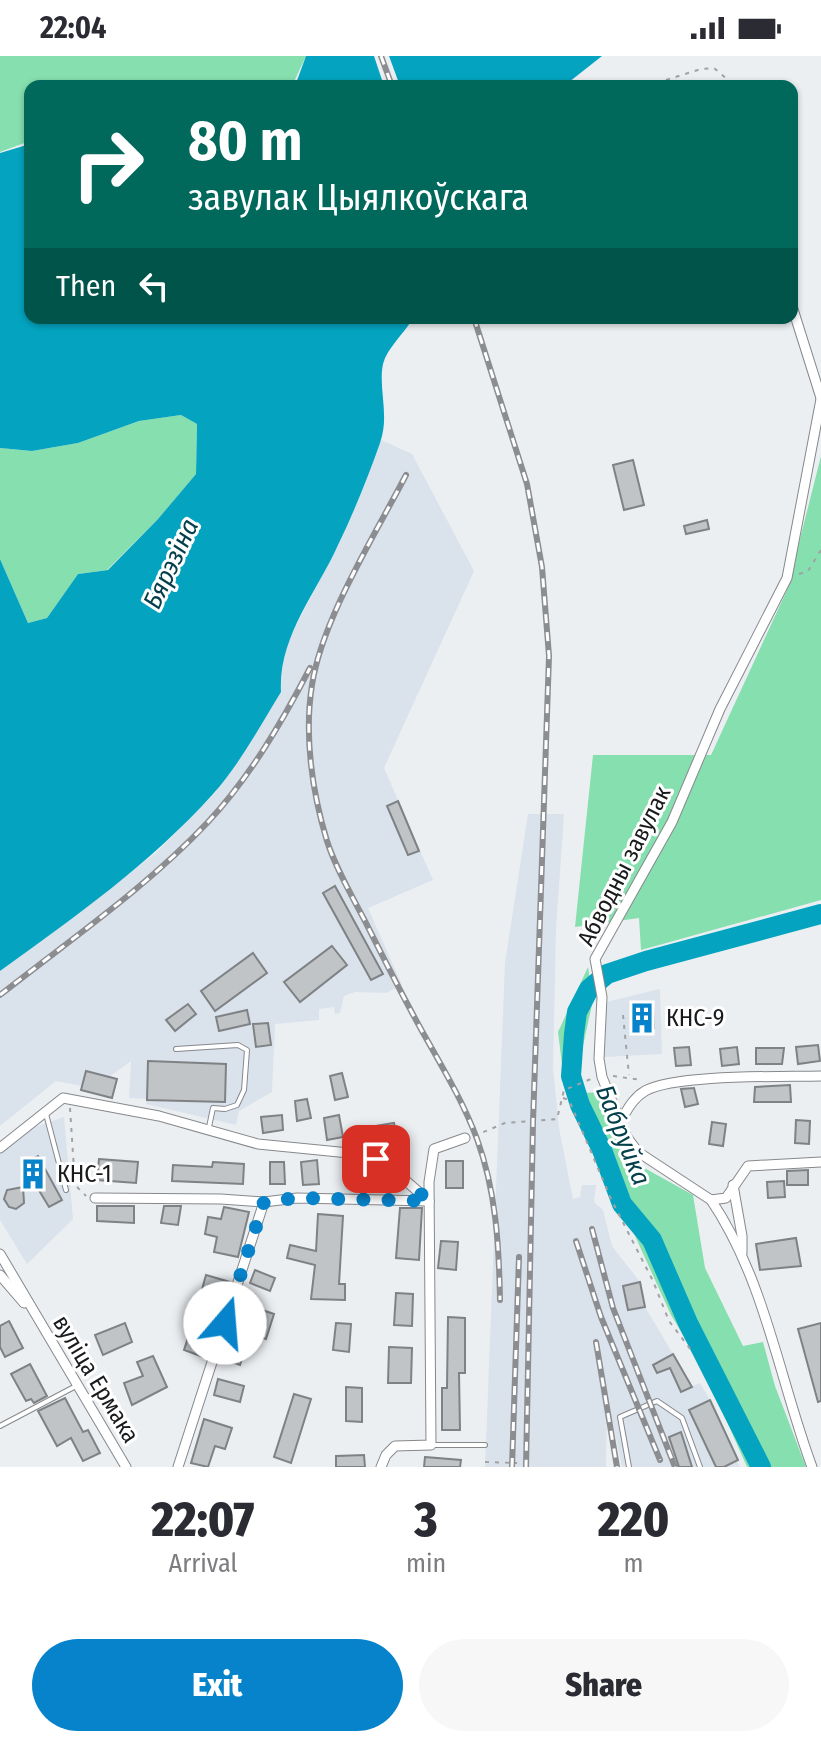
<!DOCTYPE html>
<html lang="en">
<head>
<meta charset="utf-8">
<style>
  body { margin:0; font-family:"Fira Sans Condensed",sans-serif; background:#f7f7f7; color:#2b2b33; height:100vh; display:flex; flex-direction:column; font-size:30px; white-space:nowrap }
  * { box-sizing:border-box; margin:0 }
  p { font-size:26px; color:#7c7c81 }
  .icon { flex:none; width:44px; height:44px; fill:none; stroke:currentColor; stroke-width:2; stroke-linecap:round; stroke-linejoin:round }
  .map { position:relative; height:1411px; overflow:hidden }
  .details { display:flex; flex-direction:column; background:#fff; flex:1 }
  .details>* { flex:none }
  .hud { position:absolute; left:24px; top:24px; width:774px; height:244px; border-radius:16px; box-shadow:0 2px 6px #0004; background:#00695c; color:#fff; overflow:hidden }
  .pin { position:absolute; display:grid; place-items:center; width:68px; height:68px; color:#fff; margin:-34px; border-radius:16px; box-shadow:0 4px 12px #0006 }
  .me { position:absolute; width:88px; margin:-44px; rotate:18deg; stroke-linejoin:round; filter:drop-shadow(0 0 6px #0008) }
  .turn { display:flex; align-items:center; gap:28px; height:168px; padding:0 32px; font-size:36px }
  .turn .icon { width:104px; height:104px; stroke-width:2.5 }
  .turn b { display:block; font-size:56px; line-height:68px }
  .then { display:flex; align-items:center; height:76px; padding:0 32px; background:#0003; gap:16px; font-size:30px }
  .eta { display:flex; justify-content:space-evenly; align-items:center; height:136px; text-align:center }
  .eta b { font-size:48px; font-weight:800; line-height:56px }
  .button { display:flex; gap:16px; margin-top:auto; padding:16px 32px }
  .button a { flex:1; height:92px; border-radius:48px; background:#0783cb; color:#fff; font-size:32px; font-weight:800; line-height:92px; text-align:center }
  .button a+a { background:#f7f7f7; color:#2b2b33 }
  .status { display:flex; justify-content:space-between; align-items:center; height:56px; padding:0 40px; background:#fff; direction:ltr }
  .status svg { height:22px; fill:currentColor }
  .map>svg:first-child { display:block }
  .built { fill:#dae2eb }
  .green { fill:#86dfae }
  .water { fill:#04a4c0 }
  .pier { fill:#eceff2 }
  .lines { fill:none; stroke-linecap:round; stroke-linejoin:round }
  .river { stroke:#04a4c0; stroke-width:20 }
  .building { fill:#c1c4c7; stroke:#7f8285; stroke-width:2 }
  .service-casing { stroke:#86888c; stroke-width:6 }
  .minor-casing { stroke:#86888c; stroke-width:11 }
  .path { stroke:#a0a2a5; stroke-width:2; stroke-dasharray:4 6; stroke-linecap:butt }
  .service { stroke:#fff; stroke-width:4 }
  .minor { stroke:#fff; stroke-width:9 }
  .rail-casing { stroke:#8b8d90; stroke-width:6 }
  .rail { stroke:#fff; stroke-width:3; stroke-dasharray:9; stroke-linecap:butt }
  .route { stroke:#0783cb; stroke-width:14; stroke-dasharray:0 25.2 }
  .labels { text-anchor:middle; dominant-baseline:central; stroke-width:6; stroke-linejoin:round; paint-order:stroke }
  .street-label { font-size:24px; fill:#191a1c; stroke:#fff }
  .poi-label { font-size:24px; fill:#191a1c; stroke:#fff; text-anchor:start }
  .water-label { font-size:26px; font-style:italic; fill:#04404c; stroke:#fff }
</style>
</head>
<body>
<div class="status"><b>22:04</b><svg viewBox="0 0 49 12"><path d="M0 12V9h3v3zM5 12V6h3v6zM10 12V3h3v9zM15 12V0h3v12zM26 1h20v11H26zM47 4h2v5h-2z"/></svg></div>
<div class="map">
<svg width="821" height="1411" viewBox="0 0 821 1411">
  <rect width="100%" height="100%" fill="#eceff2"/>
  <g class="built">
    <polygon points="381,384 412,398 474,515 384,712 433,824 368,852 402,929 386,937 355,936 344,940 340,957 335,958 334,951 319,953 319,964 275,968 272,1036 239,1055 236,1069 146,1048 147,1043 129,1042 131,1005 109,1021 82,1030 56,1025 0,1070 0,915 156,797 215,737 281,636 280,624 288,585 338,489"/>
    <polygon points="528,758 564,758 556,873 553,1012 559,1072 573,1143 580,1141 582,1129 596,1129 594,1146 603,1154 612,1190 640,1226 645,1251 692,1330 700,1327 710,1344 740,1411 622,1411 607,1339 606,1411 485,1411 505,907"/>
    <polygon points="660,933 662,998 604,1001 606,946"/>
    <polygon points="64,1061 73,1163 27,1208 0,1164 0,1098 29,1073"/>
  </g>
  <g class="green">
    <polygon points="0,0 306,0 292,30 30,30 30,85 0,96"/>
    <polygon points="181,359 197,368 196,418 158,463 107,514 78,518 47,562 28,567 0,503 0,392 32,395 78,387 139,365"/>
    <polygon points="821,400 821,844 641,894 639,862 575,871 593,699 711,699 787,534"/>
    <polygon points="588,911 593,944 579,1008 584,1037 601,1036 630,1104 693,1139 705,1212 743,1290 763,1286 775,1330 806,1411 747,1411 704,1314 671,1259 564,1024 558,976"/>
  </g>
  <g class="water">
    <polygon points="306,0 602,0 564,30 295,30"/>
    <path d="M30 88V262H413C404 278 387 292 383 308 378 333 390 359 380 387 368 421 354 456 338 489 317 536 278 581 281 636 260 670 240 708 213 738 150 808 76 860 0 915V503L28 567 47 562 78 518 108 514 158 463 196 418 197 368 181 359 139 365 78 387 32 395 0 392V97Z"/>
  </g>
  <polygon class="pier" points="374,0 389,0 400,30 384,30"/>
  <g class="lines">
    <polyline class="river" points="761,1411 688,1267 652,1184 622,1148 602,1094 580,1049 571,1020 574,978 577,956 589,933 607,918 646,905 821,858"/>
  </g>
  <g class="building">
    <polygon points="633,404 644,449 624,454 613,409"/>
    <polygon points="707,464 709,473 686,478 684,470"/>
    <polygon points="398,745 419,795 408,799 387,750"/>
    <polygon points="335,830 383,918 371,924 323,837"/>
    <polygon points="332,890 347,909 300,946 284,926"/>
    <polygon points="253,897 267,917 215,955 201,935"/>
    <polygon points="188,948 196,958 175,975 166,964"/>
    <polygon points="653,950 654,972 632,973 631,951"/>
    <polygon points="247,954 250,968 219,975 216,961"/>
    <polygon points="268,967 271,989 256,991 253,968"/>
    <polygon points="818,989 820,1005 798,1008 796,991"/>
    <polygon points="689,991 691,1009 676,1010 674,992"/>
    <polygon points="737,991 739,1008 722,1010 720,993"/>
    <polygon points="756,992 784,992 782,1008 756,1008"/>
    <polygon points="148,1005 226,1008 225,1046 147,1044"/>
    <polygon points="86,1015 117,1023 112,1042 81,1034"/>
    <polygon points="342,1017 348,1041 335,1044 330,1020"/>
    <polygon points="790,1029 791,1046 754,1046 755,1031"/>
    <polygon points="694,1032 698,1048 685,1051 681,1033"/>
    <polygon points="307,1043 311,1062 297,1065 295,1045"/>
    <polygon points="282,1059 283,1074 263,1077 261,1061"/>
    <polygon points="339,1059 343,1081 327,1084 324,1062"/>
    <polygon points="796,1064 810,1065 809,1088 795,1087"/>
    <polygon points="712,1066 726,1068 723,1090 709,1088"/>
    <polygon points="394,1067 397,1083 366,1088 363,1072"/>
    <polygon points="38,1100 62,1144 49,1151 23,1108"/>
    <polygon points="99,1103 138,1106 136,1127 97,1124"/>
    <polygon points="317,1104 319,1128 303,1129 301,1106"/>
    <rect x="446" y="1105" width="17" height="27"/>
    <polygon points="213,1106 244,1108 243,1128 172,1125 173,1109 212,1111"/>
    <polygon points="270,1106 284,1106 285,1128 270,1128"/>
    <polygon points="808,1114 808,1129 787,1129 787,1115"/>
    <rect x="360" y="1115" width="21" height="21"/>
    <polygon points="784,1125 785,1141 768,1142 767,1126"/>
    <polygon points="23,1131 24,1147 16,1153 9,1151 4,1143 7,1134"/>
    <polygon points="97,1150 134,1150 134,1167 97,1165"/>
    <polygon points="164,1150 181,1150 178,1169 161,1167"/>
    <polygon points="224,1151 249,1156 238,1201 214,1196 217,1181 205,1178 208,1161 221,1163"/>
    <polygon points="400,1152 422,1152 419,1204 396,1202"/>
    <polygon points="318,1158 343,1160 339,1228 345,1228 345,1244 311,1243 315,1209 287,1202 290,1189 316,1195"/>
    <polygon points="796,1182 801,1210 760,1214 756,1188"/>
    <polygon points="441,1185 458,1186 456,1214 438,1212"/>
    <polygon points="255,1214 275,1222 270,1235 250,1227"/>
    <polygon points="206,1219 230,1226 224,1244 201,1237"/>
    <polygon points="640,1226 645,1251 628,1254 623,1230"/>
    <polygon points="396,1237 413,1238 412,1270 394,1269"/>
    <polygon points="244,1248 274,1258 266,1283 250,1278 240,1309 226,1304"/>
    <polygon points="448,1261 465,1262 465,1317 459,1317 460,1374 442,1374 442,1332 447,1332"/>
    <polygon points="9,1265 23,1292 5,1301 0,1291 0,1270"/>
    <polygon points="125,1267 132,1286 103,1299 95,1279"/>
    <polygon points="336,1267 351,1268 349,1296 333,1294"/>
    <polygon points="821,1267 821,1345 818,1346 798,1273"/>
    <polygon points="190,1276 209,1282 203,1301 184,1294"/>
    <polygon points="389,1291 412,1292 411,1327 388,1327"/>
    <polygon points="673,1298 692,1331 681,1336 670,1312 657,1317 653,1309"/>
    <polygon points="153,1300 167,1331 132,1349 124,1327 143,1320 137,1306"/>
    <polygon points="30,1308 47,1340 34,1347 31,1343 26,1345 11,1318"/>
    <polygon points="218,1323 244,1330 240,1346 214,1339"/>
    <polygon points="346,1331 362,1332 362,1366 346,1365"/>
    <polygon points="294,1338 311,1343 291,1407 274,1401"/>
    <polygon points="65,1342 83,1376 88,1374 100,1397 83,1405 71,1382 57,1390 38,1355"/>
    <polygon points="710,1344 738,1404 724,1411 716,1411 689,1354"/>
    <polygon points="204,1363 232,1372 225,1393 215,1390 208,1411 191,1407"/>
    <polygon points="681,1376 692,1411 679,1411 669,1381"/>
    <polygon points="364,1399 365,1411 336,1411 336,1400"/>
    <polygon points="425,1401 461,1404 460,1411 424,1411"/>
  </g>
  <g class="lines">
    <g class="service-casing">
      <g id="service">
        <polyline points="176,993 238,989 247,994 244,1034 237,1049 225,1053 213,1052 209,1071"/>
        <polyline points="46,1058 66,1134"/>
        <polyline points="0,1370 76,1330"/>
        <polyline points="433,1389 485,1389"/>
        <polyline points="629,1411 620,1361 657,1345 682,1362 700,1411"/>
      </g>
    </g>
    <g class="minor-casing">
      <g id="minor">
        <polyline points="792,250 821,342"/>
        <polyline points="821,343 787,522 720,653 672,766 595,903 602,941 599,1003 602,1021 626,1080 638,1096 711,1144 726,1142 748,1110 821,1106"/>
        <path d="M621 1064C628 1053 633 1042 645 1035 675 1018 782 1021 821 1020"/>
        <polyline points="0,1092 63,1042 159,1060 258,1088 349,1097 376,1103 391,1112 429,1145"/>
        <polyline points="733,1129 742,1180 742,1197"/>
        <polyline points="95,1142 221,1143 264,1146 297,1142 429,1145"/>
        <path d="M711 1144C765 1224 779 1322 812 1411"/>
        <polyline points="0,1198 126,1411"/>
        <polyline points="0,1219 24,1247"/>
        <polyline points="178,1411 264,1146"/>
        <polyline points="381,1411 386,1399 395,1390 431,1389 429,1126 434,1093 465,1082"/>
      </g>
    </g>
    <g class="path">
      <polyline points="647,30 701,13 714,12 735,30"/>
      <polyline points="799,518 808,515 821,494"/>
      <polyline points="623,959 629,1019"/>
      <polyline points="613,1020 642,1024"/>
      <polyline points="563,1042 569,1044 611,1143 653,1225 669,1265 691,1294"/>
      <polyline points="70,1052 75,1129 86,1140"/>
      <polyline points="474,1080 505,1067 557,1063 564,1034 591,1023"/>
      <polyline points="485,1406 517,1407"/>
    </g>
    <use href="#service" class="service"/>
    <use href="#minor" class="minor"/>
    <g class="rail-casing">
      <g id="rail">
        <polyline points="381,0 392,30"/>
        <polyline points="474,262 527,428 542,511 549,600 533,1066 526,1411"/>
        <path d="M406 419C375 479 322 563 312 629 304 679 312 736 327 785 336 813 352 840 366 867 384 903 402 939 422 975 441 1009 463 1045 477 1083 496 1135 499 1189 500 1244"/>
        <path d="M0 939C71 883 147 831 208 766 250 721 282 666 310 612"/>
        <polyline points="592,1173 613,1252 675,1411"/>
        <polyline points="576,1185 601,1261 660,1404"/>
        <polyline points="596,1286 617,1411"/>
        <polyline points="512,1411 519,1201"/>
      </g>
    </g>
    <use href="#rail" class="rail"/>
  </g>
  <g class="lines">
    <polyline class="route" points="225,1267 264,1146 297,1142 429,1145 391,1112 376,1103"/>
  </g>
  <defs>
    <g id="building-bare" transform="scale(2.4)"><path d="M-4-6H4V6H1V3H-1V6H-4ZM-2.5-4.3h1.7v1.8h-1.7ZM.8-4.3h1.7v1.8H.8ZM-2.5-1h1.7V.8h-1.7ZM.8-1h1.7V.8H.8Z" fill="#0783cb" stroke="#fff" stroke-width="2.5" paint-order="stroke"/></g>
  </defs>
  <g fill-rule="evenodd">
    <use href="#building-bare" x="642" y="962"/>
    <use href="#building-bare" x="33" y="1118"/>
  </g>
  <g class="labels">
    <g class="street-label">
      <text transform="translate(624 810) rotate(-63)">Абводны завулак</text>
      <text transform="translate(96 1323) rotate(59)">вуліца Ермака</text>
    </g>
    <g class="poi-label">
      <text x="666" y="962">КНС-9</text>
      <text x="57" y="1118">КНС-1</text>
    </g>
    <g class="water-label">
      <text transform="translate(171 508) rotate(-65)">Бярэзіна</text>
      <text transform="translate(623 1079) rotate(68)">Бабруйка</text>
    </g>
  </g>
</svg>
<div class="pin" style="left:376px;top:1103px;background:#d93025"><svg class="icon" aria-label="arrive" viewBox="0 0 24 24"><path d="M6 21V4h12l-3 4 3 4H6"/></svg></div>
<svg class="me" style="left:225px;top:1267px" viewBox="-20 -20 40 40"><circle r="19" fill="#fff"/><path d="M0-13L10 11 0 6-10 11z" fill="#0783cb"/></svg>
<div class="hud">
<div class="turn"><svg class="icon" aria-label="right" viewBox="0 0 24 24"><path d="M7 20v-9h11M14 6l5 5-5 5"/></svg><div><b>80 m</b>завулак Цыялкоўскага</div></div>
<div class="then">Then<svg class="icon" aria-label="left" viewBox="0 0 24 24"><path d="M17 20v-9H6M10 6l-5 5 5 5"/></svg></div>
</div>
</div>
<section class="details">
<div class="eta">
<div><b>22:07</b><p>Arrival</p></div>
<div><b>3</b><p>min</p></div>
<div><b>220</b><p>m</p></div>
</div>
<div class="button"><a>Exit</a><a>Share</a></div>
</section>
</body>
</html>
